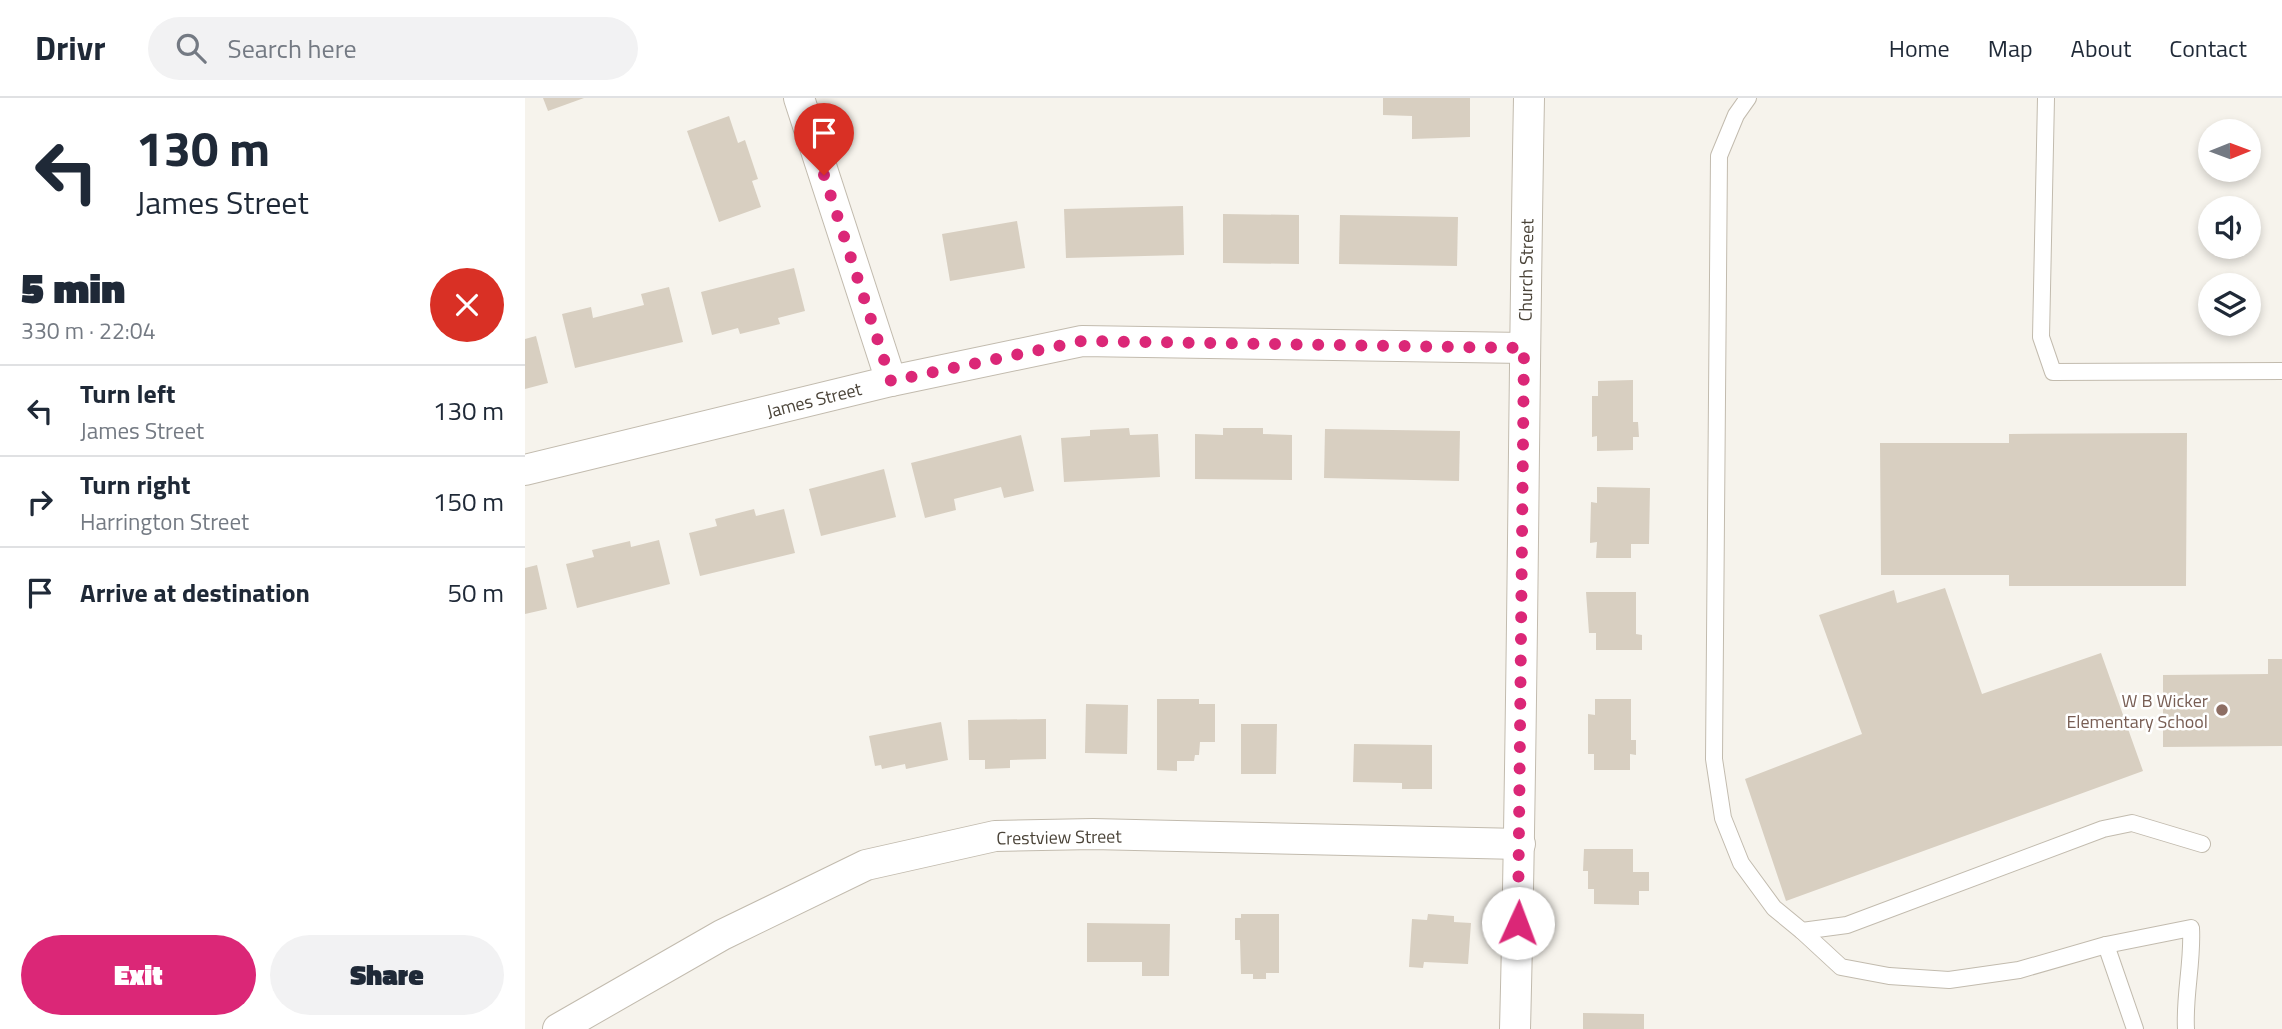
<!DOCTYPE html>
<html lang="en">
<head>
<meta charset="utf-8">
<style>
  body { margin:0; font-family:"Titillium Web",sans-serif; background:#f2f2f3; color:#1f2937; height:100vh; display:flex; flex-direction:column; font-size:26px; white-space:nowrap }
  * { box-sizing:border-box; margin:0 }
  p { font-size:23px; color:#747a83 }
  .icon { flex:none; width:38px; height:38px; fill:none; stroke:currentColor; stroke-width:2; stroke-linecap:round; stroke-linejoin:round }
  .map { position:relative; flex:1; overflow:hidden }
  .drawer { display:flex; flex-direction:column; background:#fff; width:525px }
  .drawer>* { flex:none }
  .banner { background:#fff; color:#1f2937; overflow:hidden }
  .needle { width:46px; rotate:89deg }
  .buttons { position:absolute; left:1673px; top:21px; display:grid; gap:14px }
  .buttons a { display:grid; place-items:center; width:63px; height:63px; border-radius:50%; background:#fff; box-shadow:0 4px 10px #0003; font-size:35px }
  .pin { position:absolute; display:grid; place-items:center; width:60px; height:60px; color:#fff; margin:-72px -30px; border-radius:50% 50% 50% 0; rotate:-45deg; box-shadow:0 0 7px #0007 }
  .pin .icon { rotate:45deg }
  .me { position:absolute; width:77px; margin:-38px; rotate:2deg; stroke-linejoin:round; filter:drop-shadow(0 0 5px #0008) }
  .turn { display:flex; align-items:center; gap:24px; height:147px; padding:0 21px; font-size:32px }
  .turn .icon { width:91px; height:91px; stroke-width:2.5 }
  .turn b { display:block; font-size:49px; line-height:60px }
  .round { display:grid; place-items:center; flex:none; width:74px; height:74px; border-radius:37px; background:#f2f2f3 }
  .headline { display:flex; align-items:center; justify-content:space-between; height:119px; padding:0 21px }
  h1 { font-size:42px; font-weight:800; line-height:52px }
  .cta { display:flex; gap:14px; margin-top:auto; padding:14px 21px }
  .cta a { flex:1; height:80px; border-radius:42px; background:#db2777; color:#fff; font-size:28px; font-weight:800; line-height:80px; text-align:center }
  .cta a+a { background:#f2f2f3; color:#1f2937 }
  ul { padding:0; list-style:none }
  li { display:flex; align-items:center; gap:21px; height:91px; padding:0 21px; border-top:2px solid #e0e1e3 }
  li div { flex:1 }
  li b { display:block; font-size:26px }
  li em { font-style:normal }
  header { display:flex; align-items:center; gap:42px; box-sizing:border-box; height:98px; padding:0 35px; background:#fff; border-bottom:2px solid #e0e1e3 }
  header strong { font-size:33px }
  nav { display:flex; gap:38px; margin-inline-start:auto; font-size:24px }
  .search { width:490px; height:63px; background:#f2f2f3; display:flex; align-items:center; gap:18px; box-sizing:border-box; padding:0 24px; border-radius:38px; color:#747a83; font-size:26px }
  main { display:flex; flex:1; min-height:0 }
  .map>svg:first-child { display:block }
  .building { fill:#d8cfc1 }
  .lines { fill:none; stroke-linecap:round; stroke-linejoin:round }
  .service-casing { stroke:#c2bbae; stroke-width:18 }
  .minor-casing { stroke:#c2bbae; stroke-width:32 }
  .service { stroke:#fff; stroke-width:16 }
  .minor { stroke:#fff; stroke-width:30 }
  .route { stroke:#db2777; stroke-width:12; stroke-dasharray:0 21.6 }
  .education-dot { fill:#8d6e63; stroke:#fff; stroke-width:2.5 }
  .labels { text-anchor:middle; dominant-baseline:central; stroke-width:5; stroke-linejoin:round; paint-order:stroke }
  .street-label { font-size:18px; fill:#4b4439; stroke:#fff }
  .education-label { font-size:18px; fill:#785e54; stroke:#fff; text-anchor:end }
</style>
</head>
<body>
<header>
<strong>Drivr</strong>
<div class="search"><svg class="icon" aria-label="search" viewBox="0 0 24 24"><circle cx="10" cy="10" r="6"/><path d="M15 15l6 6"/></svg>Search here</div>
<nav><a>Home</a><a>Map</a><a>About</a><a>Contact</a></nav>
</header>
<main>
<section class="drawer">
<div class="banner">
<div class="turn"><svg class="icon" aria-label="left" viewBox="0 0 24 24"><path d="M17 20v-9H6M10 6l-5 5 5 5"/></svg><div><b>130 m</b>James Street</div></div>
</div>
<div class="headline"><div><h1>5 min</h1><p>330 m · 22:04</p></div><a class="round" style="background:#d93025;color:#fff"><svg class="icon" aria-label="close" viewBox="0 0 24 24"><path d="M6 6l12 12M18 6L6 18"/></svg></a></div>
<ul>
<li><svg class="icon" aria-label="left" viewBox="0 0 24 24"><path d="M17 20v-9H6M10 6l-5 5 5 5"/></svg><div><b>Turn left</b><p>James Street</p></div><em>130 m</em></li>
<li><svg class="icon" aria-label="right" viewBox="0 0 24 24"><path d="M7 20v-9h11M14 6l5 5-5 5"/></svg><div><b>Turn right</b><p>Harrington Street</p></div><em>150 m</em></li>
<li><svg class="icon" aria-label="arrive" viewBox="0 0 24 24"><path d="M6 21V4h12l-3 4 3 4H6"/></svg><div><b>Arrive at destination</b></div><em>50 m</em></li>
</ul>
<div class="cta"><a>Exit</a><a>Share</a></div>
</section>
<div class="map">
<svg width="1757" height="931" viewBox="0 0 1757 931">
  <rect width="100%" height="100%" fill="#f6f3ec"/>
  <g class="building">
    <polygon points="18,0 59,0 23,13"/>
    <polygon points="858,0 945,0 945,39 887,41 887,18 858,17"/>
    <polygon points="204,18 213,45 220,42 233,81 227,83 236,109 194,124 162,33"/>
    <polygon points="658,108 659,157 541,160 539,111"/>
    <polygon points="698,116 774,117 774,166 698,165"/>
    <polygon points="815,117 933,119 932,168 814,166"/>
    <polygon points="492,123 500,170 425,183 417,136"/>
    <polygon points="269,170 280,213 253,220 255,226 215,236 213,230 187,237 176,194"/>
    <polygon points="144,189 158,244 50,270 37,216 66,209 68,220 119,207 116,196"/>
    <polygon points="11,238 23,285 0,291 0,241"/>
    <polygon points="1108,282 1108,324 1113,324 1114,339 1108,339 1108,352 1072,353 1072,338 1067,339 1067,298 1073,298 1073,283"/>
    <polygon points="604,330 605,337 633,336 635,379 539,384 536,340 565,338 565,332"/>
    <polygon points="698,330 738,330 738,336 767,337 767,382 670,381 670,336 698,337"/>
    <polygon points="800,331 935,333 934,383 799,380"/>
    <polygon points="1662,335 1661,488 1484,488 1484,477 1356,477 1355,345 1484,345 1484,336"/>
    <polygon points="496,337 509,393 479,400 476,389 429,401 431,412 400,420 386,365"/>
    <polygon points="359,371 371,419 296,438 284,391"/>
    <polygon points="1072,389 1125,390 1124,446 1106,446 1106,460 1071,460 1072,444 1065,445 1066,404 1072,405"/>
    <polygon points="229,411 231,418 259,411 270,455 175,478 164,435 192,428 190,421"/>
    <polygon points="134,442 145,486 52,510 41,466 69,459 67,452 105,443 106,449"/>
    <polygon points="12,467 22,511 0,516 0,470"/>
    <polygon points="1420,490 1457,596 1576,555 1618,673 1261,803 1220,681 1337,636 1294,517 1369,492 1372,505"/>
    <polygon points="1061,494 1111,494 1111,536 1117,537 1117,552 1071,552 1071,535 1064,535"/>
    <polygon points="1743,561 1757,561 1757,648 1638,649 1638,577 1743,576"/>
    <polygon points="632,601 674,601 674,606 690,606 690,644 675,644 674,657 670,657 669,663 652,663 652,673 632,672"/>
    <polygon points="1070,601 1106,601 1106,642 1111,642 1111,657 1105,656 1105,672 1069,672 1069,656 1063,656 1063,616 1070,617"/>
    <polygon points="561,606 603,607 602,656 560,655"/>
    <polygon points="521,621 521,661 485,662 485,670 460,671 460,662 444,662 443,622"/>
    <polygon points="416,624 423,662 381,671 380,666 357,671 356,667 350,668 344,638"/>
    <polygon points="716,626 752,626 751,676 716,676"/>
    <polygon points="829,646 907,647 907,691 877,691 877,685 828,684"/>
    <polygon points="1059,751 1108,751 1108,774 1124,774 1124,793 1114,793 1114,807 1069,806 1069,791 1063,791 1063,773 1058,773"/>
    <polygon points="716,816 754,816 754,875 741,875 741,881 728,881 728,876 716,876 715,842 710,842 710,820 716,820"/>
    <polygon points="903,816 929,818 929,824 946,825 943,866 899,864 898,870 884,869 887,821 902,822"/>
    <polygon points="562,825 645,826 644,878 617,878 617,864 562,864"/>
    <polygon points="1058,915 1119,916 1119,931 1058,931"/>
  </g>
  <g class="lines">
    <g class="service-casing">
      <g id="service">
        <polyline points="1223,0 1211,17 1194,58 1189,661 1198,720 1216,765 1249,810 1277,833 1322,827 1578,731 1607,725 1677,746"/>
        <polyline points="1521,0 1516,239 1528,274 1757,273"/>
        <path d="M1277 833 1316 869 1364 878 1424 882 1494 872 1581 847 1666 830C1668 864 1659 897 1661 931"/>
        <polyline points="1581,847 1610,931"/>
      </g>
    </g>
    <g class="minor-casing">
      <g id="minor">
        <polyline points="274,0 366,283"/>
        <polyline points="0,372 366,283 557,243 999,250"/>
        <polyline points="33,931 197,837 341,767 470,738 568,736 995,746"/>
        <path d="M990 931C998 621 998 310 1004 0"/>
      </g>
    </g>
    <use href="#service" class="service"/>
    <use href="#minor" class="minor"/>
  </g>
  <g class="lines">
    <polyline class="route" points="299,77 366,283 557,243 999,250 993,825"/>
  </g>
  <circle class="education-dot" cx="1697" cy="612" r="7"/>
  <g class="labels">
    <g class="street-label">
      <text transform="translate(1001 172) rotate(-89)">Church Street</text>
      <text transform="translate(289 302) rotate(-14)">James Street</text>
      <text transform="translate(534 739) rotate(-1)">Crestview Street</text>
    </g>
    <g class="education-label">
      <text x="1683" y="602">W B Wicker<tspan x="1683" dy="21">Elementary School</tspan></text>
    </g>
  </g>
</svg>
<div class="buttons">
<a><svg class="needle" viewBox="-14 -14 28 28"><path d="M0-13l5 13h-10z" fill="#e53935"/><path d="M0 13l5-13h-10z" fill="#747a83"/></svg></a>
<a><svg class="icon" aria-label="sound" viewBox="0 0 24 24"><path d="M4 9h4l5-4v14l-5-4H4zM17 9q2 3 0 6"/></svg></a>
<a><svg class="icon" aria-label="layers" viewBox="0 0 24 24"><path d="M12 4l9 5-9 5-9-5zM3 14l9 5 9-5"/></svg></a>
</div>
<div class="pin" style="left:299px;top:77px;background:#d93025"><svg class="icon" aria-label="arrive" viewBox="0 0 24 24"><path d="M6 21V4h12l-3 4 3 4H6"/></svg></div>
<svg class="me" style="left:993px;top:825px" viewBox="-20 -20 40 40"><circle r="19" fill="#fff"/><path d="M0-13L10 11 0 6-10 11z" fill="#db2777"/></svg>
</div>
</main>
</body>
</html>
